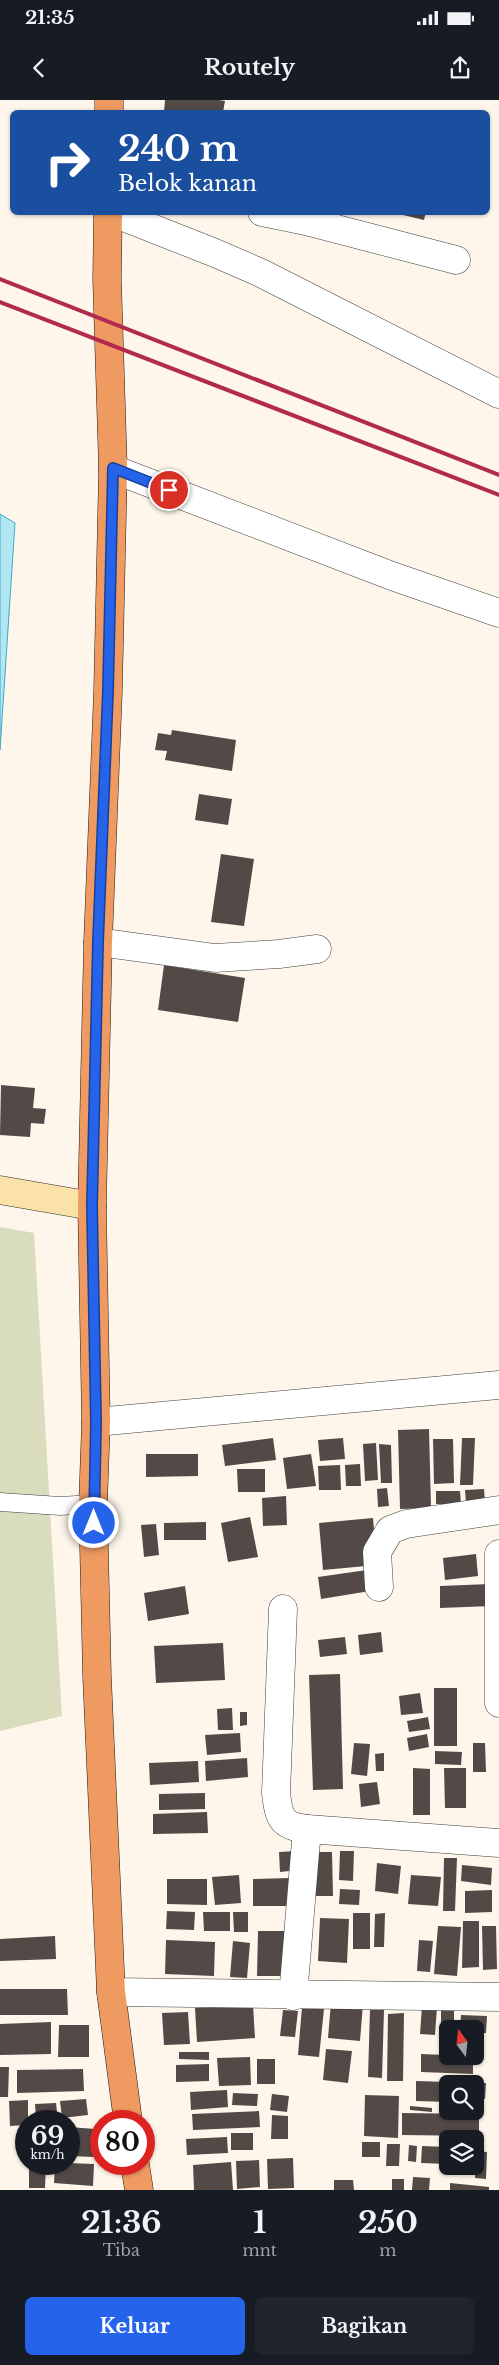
<!DOCTYPE html>
<html lang="id">
<head>
<meta charset="utf-8">
<style>
  body { margin:0; font-family:"Libre Baskerville",serif; background:#20242c; color:#f1f3f6; height:100vh; display:flex; flex-direction:column; font-size:19px; white-space:nowrap }
  * { box-sizing:border-box; margin:0 }
  p { font-size:16px; color:#9ea1a6 }
  .icon { flex:none; width:28px; height:28px; fill:none; stroke:currentColor; stroke-width:2; stroke-linecap:round; stroke-linejoin:round }
  .map { position:relative; height:2090px; overflow:hidden }
  .sheet { display:flex; flex-direction:column; background:#171b24; flex:1 }
  .sheet>* { flex:none }
  .hud { position:absolute; left:10px; top:10px; width:480px; height:105px; border-radius:8px; box-shadow:0 1px 4px #0004; background:#1a4fa0; color:#fff; overflow:hidden }
  .needle { width:32px; rotate:345deg }
  .tools { position:absolute; left:439px; top:1920px; display:grid; gap:10px }
  .tools a { display:grid; place-items:center; width:45px; height:45px; border-radius:8px; background:#171b24; box-shadow:0 1px 4px #0004; font-size:25px }
  .speed { position:absolute; left:15px; top:2010px; display:flex; gap:10px; font-size:25px; font-weight:700; text-align:center }
  .speed>* { display:grid; place-content:center; width:65px; height:65px; border-radius:50%; background:#171b24; box-shadow:0 1px 4px #0004; line-height:1 }
  .speed small { font-size:12px; font-weight:400 }
  .speed .limit { border:8px solid #d22; background:#fff; color:#111 }
  .pin { position:absolute; display:grid; place-items:center; width:42px; height:42px; color:#fff; margin:-21px; border:2px solid #fff; border-radius:50%; box-shadow:0 1px 5px #0007 }
  .me { position:absolute; width:55px; margin:-28px; rotate:0deg; stroke-linejoin:round; filter:drop-shadow(0 0 4px #0008) }
  .turn { display:flex; align-items:center; gap:18px; height:105px; padding:0 25px; font-size:22px }
  .turn .icon { width:65px; height:65px; stroke-width:2.5 }
  .turn b { display:block; font-size:35px; line-height:42px }
  .eta { display:flex; justify-content:space-evenly; align-items:center; height:85px; text-align:center }
  .eta b { font-size:30px; font-weight:700; line-height:35px }
  .button { display:flex; gap:10px; margin-top:auto; padding:10px 25px }
  .button a { flex:1; height:58px; border-radius:8px; background:#2563eb; color:#fff; font-size:20px; font-weight:700; line-height:58px; text-align:center }
  .button a+a { background:#20242c; color:#f1f3f6 }
  .status { display:flex; justify-content:space-between; align-items:center; height:35px; padding:0 25px; background:#171b24; direction:ltr }
  .status svg { height:14px; fill:currentColor }
  header { display:flex; justify-content:space-between; align-items:center; height:65px; padding:0 25px; background:#171b24; font-size:22px; font-weight:700 }
  .map>svg:first-child { display:block }
  .cemetery { fill:#d9ddbd }
  .water { fill:#b1e6f2; stroke:#3da9c5 }
  .building { fill:#534a48 }
  .lines { fill:none; stroke-linecap:round; stroke-linejoin:round }
  .service-casing { stroke:#3e3e3e; stroke-width:19 }
  .minor-casing { stroke:#3e3e3e; stroke-width:29 }
  .secondary-casing { stroke:#2d2d2d; stroke-width:29 }
  .trunk-casing { stroke:#1c1c1c; stroke-width:29 }
  .service { stroke:#fff; stroke-width:18 }
  .minor { stroke:#fff; stroke-width:28 }
  .secondary { stroke:#fbe2a8; stroke-width:28 }
  .trunk { stroke:#ee9a60; stroke-width:28 }
  .rail { stroke:#b22b4c; stroke-width:4 }
  .route-casing { stroke:#184099; stroke-width:12 }
  .route { stroke:#2563eb; stroke-width:9 }
</style>
</head>
<body>
<div class="status"><b>21:35</b><svg viewBox="0 0 49 12"><path d="M0 12V9h3v3zM5 12V6h3v6zM10 12V3h3v9zM15 12V0h3v12zM26 1h20v11H26zM47 4h2v5h-2z"/></svg></div>
<header><svg class="icon" aria-label="back" viewBox="0 0 24 24"><path d="M15 5l-7 7 7 7"/></svg>Routely<svg class="icon" aria-label="share" viewBox="0 0 24 24"><path d="M12 15V3M7 8l5-5 5 5M5 13v7h14v-7"/></svg></header>
<div class="map">
<svg width="499" height="2090" viewBox="0 0 499 2090">
  <rect width="100%" height="100%" fill="#fef6ea"/>
  <polygon class="cemetery" points="0,1127 34,1133 62,1616 0,1631"/>
  <polygon class="water" points="0,414 15,423 0,650"/>
  <g class="building">
    <polygon points="165,0 219,0 225,1 223,12 164,12"/>
    <polygon points="404,112 426,112 424,120 403,115"/>
    <polygon points="172,630 236,640 232,671 165,660 167,651 155,650 158,633 171,635"/>
    <polygon points="199,694 232,699 228,725 195,720"/>
    <polygon points="221,754 254,759 244,826 211,822"/>
    <polygon points="164,865 245,878 238,922 158,910"/>
    <polygon points="1,985 35,988 33,1008 46,1009 44,1024 31,1023 30,1037 0,1035"/>
    <polygon points="429,1329 431,1408 400,1409 398,1330"/>
    <polygon points="273,1338 276,1360 225,1366 222,1345"/>
    <polygon points="343,1338 345,1359 320,1361 318,1340"/>
    <polygon points="462,1338 475,1338 473,1385 460,1385"/>
    <polygon points="433,1339 453,1339 454,1383 434,1384"/>
    <polygon points="376,1343 378,1380 365,1381 363,1344"/>
    <polygon points="379,1344 391,1345 392,1383 381,1383"/>
    <polygon points="146,1354 198,1354 198,1376 146,1377"/>
    <polygon points="311,1354 316,1386 287,1389 283,1358"/>
    <polygon points="360,1364 361,1386 346,1386 345,1365"/>
    <polygon points="340,1365 341,1390 319,1390 318,1366"/>
    <polygon points="237,1369 265,1369 265,1392 238,1392"/>
    <polygon points="387,1388 389,1406 378,1407 377,1389"/>
    <polygon points="484,1389 485,1402 466,1403 465,1390"/>
    <polygon points="436,1391 460,1391 461,1404 436,1404"/>
    <polygon points="286,1396 287,1425 263,1426 262,1398"/>
    <polygon points="250,1417 258,1457 228,1462 221,1423"/>
    <polygon points="373,1418 377,1465 323,1470 319,1423"/>
    <polygon points="206,1422 206,1440 164,1440 164,1423"/>
    <polygon points="156,1424 159,1455 144,1457 141,1425"/>
    <polygon points="476,1454 478,1476 445,1480 443,1458"/>
    <polygon points="367,1470 370,1491 321,1499 318,1477"/>
    <polygon points="490,1484 491,1506 440,1508 440,1486"/>
    <polygon points="185,1486 189,1514 148,1521 144,1493"/>
    <polygon points="381,1532 383,1552 360,1555 358,1535"/>
    <polygon points="345,1537 347,1554 320,1557 318,1540"/>
    <polygon points="223,1543 225,1580 156,1583 154,1546"/>
    <polygon points="340,1574 343,1689 313,1690 309,1575"/>
    <rect x="434" y="1588" width="23" height="58"/>
    <polygon points="420,1593 423,1613 401,1615 399,1596"/>
    <polygon points="232,1608 233,1630 218,1630 217,1609"/>
    <polygon points="240,1612 247,1612 247,1625 240,1626"/>
    <polygon points="428,1617 430,1629 409,1632 407,1621"/>
    <polygon points="240,1633 241,1652 207,1655 205,1635"/>
    <polygon points="427,1634 429,1647 409,1651 407,1638"/>
    <polygon points="354,1643 370,1644 367,1676 351,1674"/>
    <polygon points="473,1643 485,1643 486,1672 473,1672"/>
    <polygon points="435,1651 462,1652 461,1665 435,1664"/>
    <polygon points="384,1653 384,1671 376,1671 375,1654"/>
    <polygon points="247,1658 248,1677 206,1681 205,1661"/>
    <polygon points="198,1661 199,1682 150,1685 149,1663"/>
    <polygon points="413,1668 430,1669 430,1715 413,1715"/>
    <polygon points="444,1668 466,1668 466,1708 445,1708"/>
    <polygon points="377,1682 380,1704 361,1707 359,1684"/>
    <polygon points="205,1693 205,1709 159,1710 159,1694"/>
    <polygon points="207,1712 208,1733 153,1734 153,1714"/>
    <polygon points="297,1751 299,1770 280,1772 279,1752"/>
    <polygon points="340,1751 354,1751 353,1781 339,1780"/>
    <polygon points="311,1752 332,1752 333,1796 311,1796"/>
    <polygon points="444,1758 457,1758 455,1811 443,1811"/>
    <polygon points="377,1763 401,1766 398,1794 375,1791"/>
    <polygon points="462,1765 492,1768 491,1785 461,1781"/>
    <polygon points="239,1775 241,1803 215,1805 212,1777"/>
    <polygon points="411,1775 441,1777 438,1806 408,1804"/>
    <polygon points="290,1778 290,1806 253,1806 253,1779"/>
    <polygon points="167,1779 207,1779 207,1805 167,1804"/>
    <polygon points="340,1789 360,1790 359,1805 339,1804"/>
    <polygon points="492,1790 492,1812 465,1813 465,1791"/>
    <polygon points="167,1811 195,1812 194,1830 166,1829"/>
    <polygon points="203,1812 230,1812 230,1831 204,1831"/>
    <polygon points="233,1812 248,1812 248,1832 234,1832"/>
    <rect x="353" y="1813" width="17" height="36"/>
    <polygon points="385,1813 384,1847 374,1847 375,1814"/>
    <polygon points="320,1818 349,1819 347,1863 318,1861"/>
    <polygon points="463,1821 479,1821 479,1867 462,1868"/>
    <polygon points="438,1826 461,1827 457,1876 434,1874"/>
    <polygon points="482,1826 496,1826 497,1869 483,1870"/>
    <polygon points="258,1831 288,1831 286,1876 257,1876"/>
    <polygon points="55,1836 56,1859 0,1861 0,1839"/>
    <polygon points="166,1840 215,1842 214,1876 165,1874"/>
    <polygon points="419,1840 433,1841 430,1872 417,1871"/>
    <polygon points="233,1841 250,1843 247,1878 230,1877"/>
    <polygon points="0,1889 67,1889 68,1915 0,1915"/>
    <polygon points="331,1902 363,1904 360,1941 328,1938"/>
    <polygon points="253,1905 255,1938 197,1942 195,1908"/>
    <polygon points="422,1906 437,1907 435,1935 420,1934"/>
    <polygon points="441,1906 454,1906 454,1929 448,1929 448,1934 441,1934"/>
    <polygon points="302,1907 324,1909 319,1957 298,1955"/>
    <polygon points="283,1910 298,1911 295,1937 280,1936"/>
    <polygon points="370,1910 384,1910 382,1978 368,1977"/>
    <polygon points="188,1912 190,1944 164,1945 162,1913"/>
    <polygon points="404,1913 403,1981 387,1981 388,1914"/>
    <polygon points="461,1915 487,1916 486,1933 475,1933 475,1929 460,1929"/>
    <polygon points="51,1922 51,1954 0,1955 0,1924"/>
    <polygon points="59,1925 89,1925 89,1957 58,1957"/>
    <polygon points="326,1949 352,1951 348,1983 323,1980"/>
    <polygon points="179,1952 209,1952 209,1960 179,1959"/>
    <polygon points="421,1954 473,1956 473,1974 421,1972"/>
    <polygon points="250,1957 251,1985 219,1986 217,1958"/>
    <rect x="257" y="1959" width="18" height="25"/>
    <polygon points="209,1964 209,1981 176,1982 176,1965"/>
    <polygon points="0,1967 9,1967 8,1997 0,1997"/>
    <polygon points="83,1969 84,1991 17,1993 17,1970"/>
    <polygon points="416,1981 448,1982 448,2002 416,2001"/>
    <polygon points="475,1983 486,1983 485,1999 475,1998"/>
    <polygon points="227,1990 228,2007 191,2010 190,1992"/>
    <polygon points="233,1993 258,1994 257,2006 232,2005"/>
    <polygon points="272,1994 289,1996 287,2012 270,2010"/>
    <polygon points="365,1995 399,1996 398,2038 364,2036"/>
    <polygon points="86,1999 88,2015 62,2018 60,2001"/>
    <polygon points="28,2000 28,2021 26,2021 26,2025 10,2026 9,2001"/>
    <polygon points="56,2003 58,2021 36,2021 35,2004"/>
    <polygon points="410,2006 432,2008 432,2012 410,2010"/>
    <polygon points="259,2011 260,2027 193,2030 192,2014"/>
    <polygon points="402,2013 479,2014 479,2036 402,2035"/>
    <polygon points="272,2015 288,2016 288,2039 271,2039"/>
    <polygon points="69,2027 95,2029 93,2057 69,2056"/>
    <rect x="231" y="2033" width="22" height="17"/>
    <polygon points="227,2037 228,2053 187,2055 186,2039"/>
    <rect x="362" y="2042" width="18" height="15"/>
    <polygon points="387,2044 400,2044 399,2066 386,2066"/>
    <polygon points="409,2045 417,2046 416,2062 408,2061"/>
    <polygon points="422,2046 448,2047 448,2064 421,2063"/>
    <polygon points="476,2051 487,2052 486,2079 475,2078"/>
    <polygon points="293,2058 294,2088 268,2089 267,2059"/>
    <polygon points="259,2060 260,2087 237,2089 236,2061"/>
    <polygon points="231,2062 233,2090 194,2090 193,2065"/>
    <polygon points="69,2063 94,2064 93,2086 54,2083 55,2064"/>
    <polygon points="29,2064 46,2064 45,2088 29,2088"/>
    <polygon points="413,2077 430,2078 429,2090 412,2090"/>
    <rect x="392" y="2079" width="12" height="11"/>
    <polygon points="334,2080 353,2080 354,2090 334,2090"/>
    <polygon points="450,2083 489,2087 489,2090 450,2090"/>
  </g>
  <g class="lines">
    <g class="service-casing">
      <polyline id="service" points="0,1402 60,1406 93,1404"/>
    </g>
    <g class="minor-casing">
      <g id="minor">
        <polyline points="111,112 215,153 261,173 499,294"/>
        <polyline points="262,112 306,121 456,160"/>
        <polyline points="113,369 392,476 499,513"/>
        <polyline points="98,842 215,858 279,854 317,849"/>
        <polyline points="96,1322 499,1285"/>
        <polyline points="499,1454 499,1603"/>
        <polyline points="379,1487 377,1452 390,1430 406,1424 499,1410"/>
        <path d="M283 1509 276 1693C279 1718 281 1726 307 1729L499 1743"/>
        <polyline points="111,1892 499,1897"/>
        <polyline points="293,1896 307,1729"/>
      </g>
    </g>
    <g class="secondary-casing">
      <polyline id="secondary" points="0,1090 92,1106"/>
    </g>
    <g class="trunk-casing">
      <g id="trunk">
        <polyline points="109,12 109,0"/>
        <polyline points="108,112 107,179 113,369 108,591 98,842 92,1106 96,1322 93,1404 97,1576 111,1892 128,2021"/>
        <polyline points="135,2064 139,2090"/>
      </g>
    </g>
    <use href="#service" class="service"/>
    <use href="#minor" class="minor"/>
    <use href="#secondary" class="secondary"/>
    <use href="#trunk" class="trunk"/>
    <g class="rail">
      <polyline points="0,179 499,375"/>
      <polyline points="0,202 499,395"/>
    </g>
  </g>
  <g class="lines">
    <g class="route-casing">
      <polyline id="route" points="94,1423 96,1322 92,1106 98,842 108,591 113,368 169,390"/>
    </g>
    <use href="#route" class="route"/>
  </g>
</svg>
<div class="tools">
<a><svg class="needle" viewBox="-14 -14 28 28"><path d="M0-13l5 13h-10z" fill="#e53935"/><path d="M0 13l5-13h-10z" fill="#9ea1a6"/></svg></a>
<a><svg class="icon" aria-label="search" viewBox="0 0 24 24"><circle cx="10" cy="10" r="6"/><path d="M15 15l6 6"/></svg></a>
<a><svg class="icon" aria-label="layers" viewBox="0 0 24 24"><path d="M12 4l9 5-9 5-9-5zM3 14l9 5 9-5"/></svg></a>
</div>
<div class="speed"><div>69<small>km/h</small></div><div class="limit">80</div></div>
<div class="pin" style="left:169px;top:390px;background:#d93025"><svg class="icon" aria-label="arrive" viewBox="0 0 24 24"><path d="M6 21V4h12l-3 4 3 4H6"/></svg></div>
<svg class="me" style="left:94px;top:1423px" viewBox="-20 -20 40 40"><circle r="17" fill="#2563eb" stroke="#fff" stroke-width="3"/><path d="M0-11L8 9 0 5-8 9z" fill="#fff"/></svg>
<div class="hud">
<div class="turn"><svg class="icon" aria-label="right" viewBox="0 0 24 24"><path d="M7 20v-9h11M14 6l5 5-5 5"/></svg><div><b>240 m</b>Belok kanan</div></div>
</div>
</div>
<section class="sheet">
<div class="eta">
<div><b>21:36</b><p>Tiba</p></div>
<div><b>1</b><p>mnt</p></div>
<div><b>250</b><p>m</p></div>
</div>
<div class="button"><a>Keluar</a><a>Bagikan</a></div>
</section>
</body>
</html>
